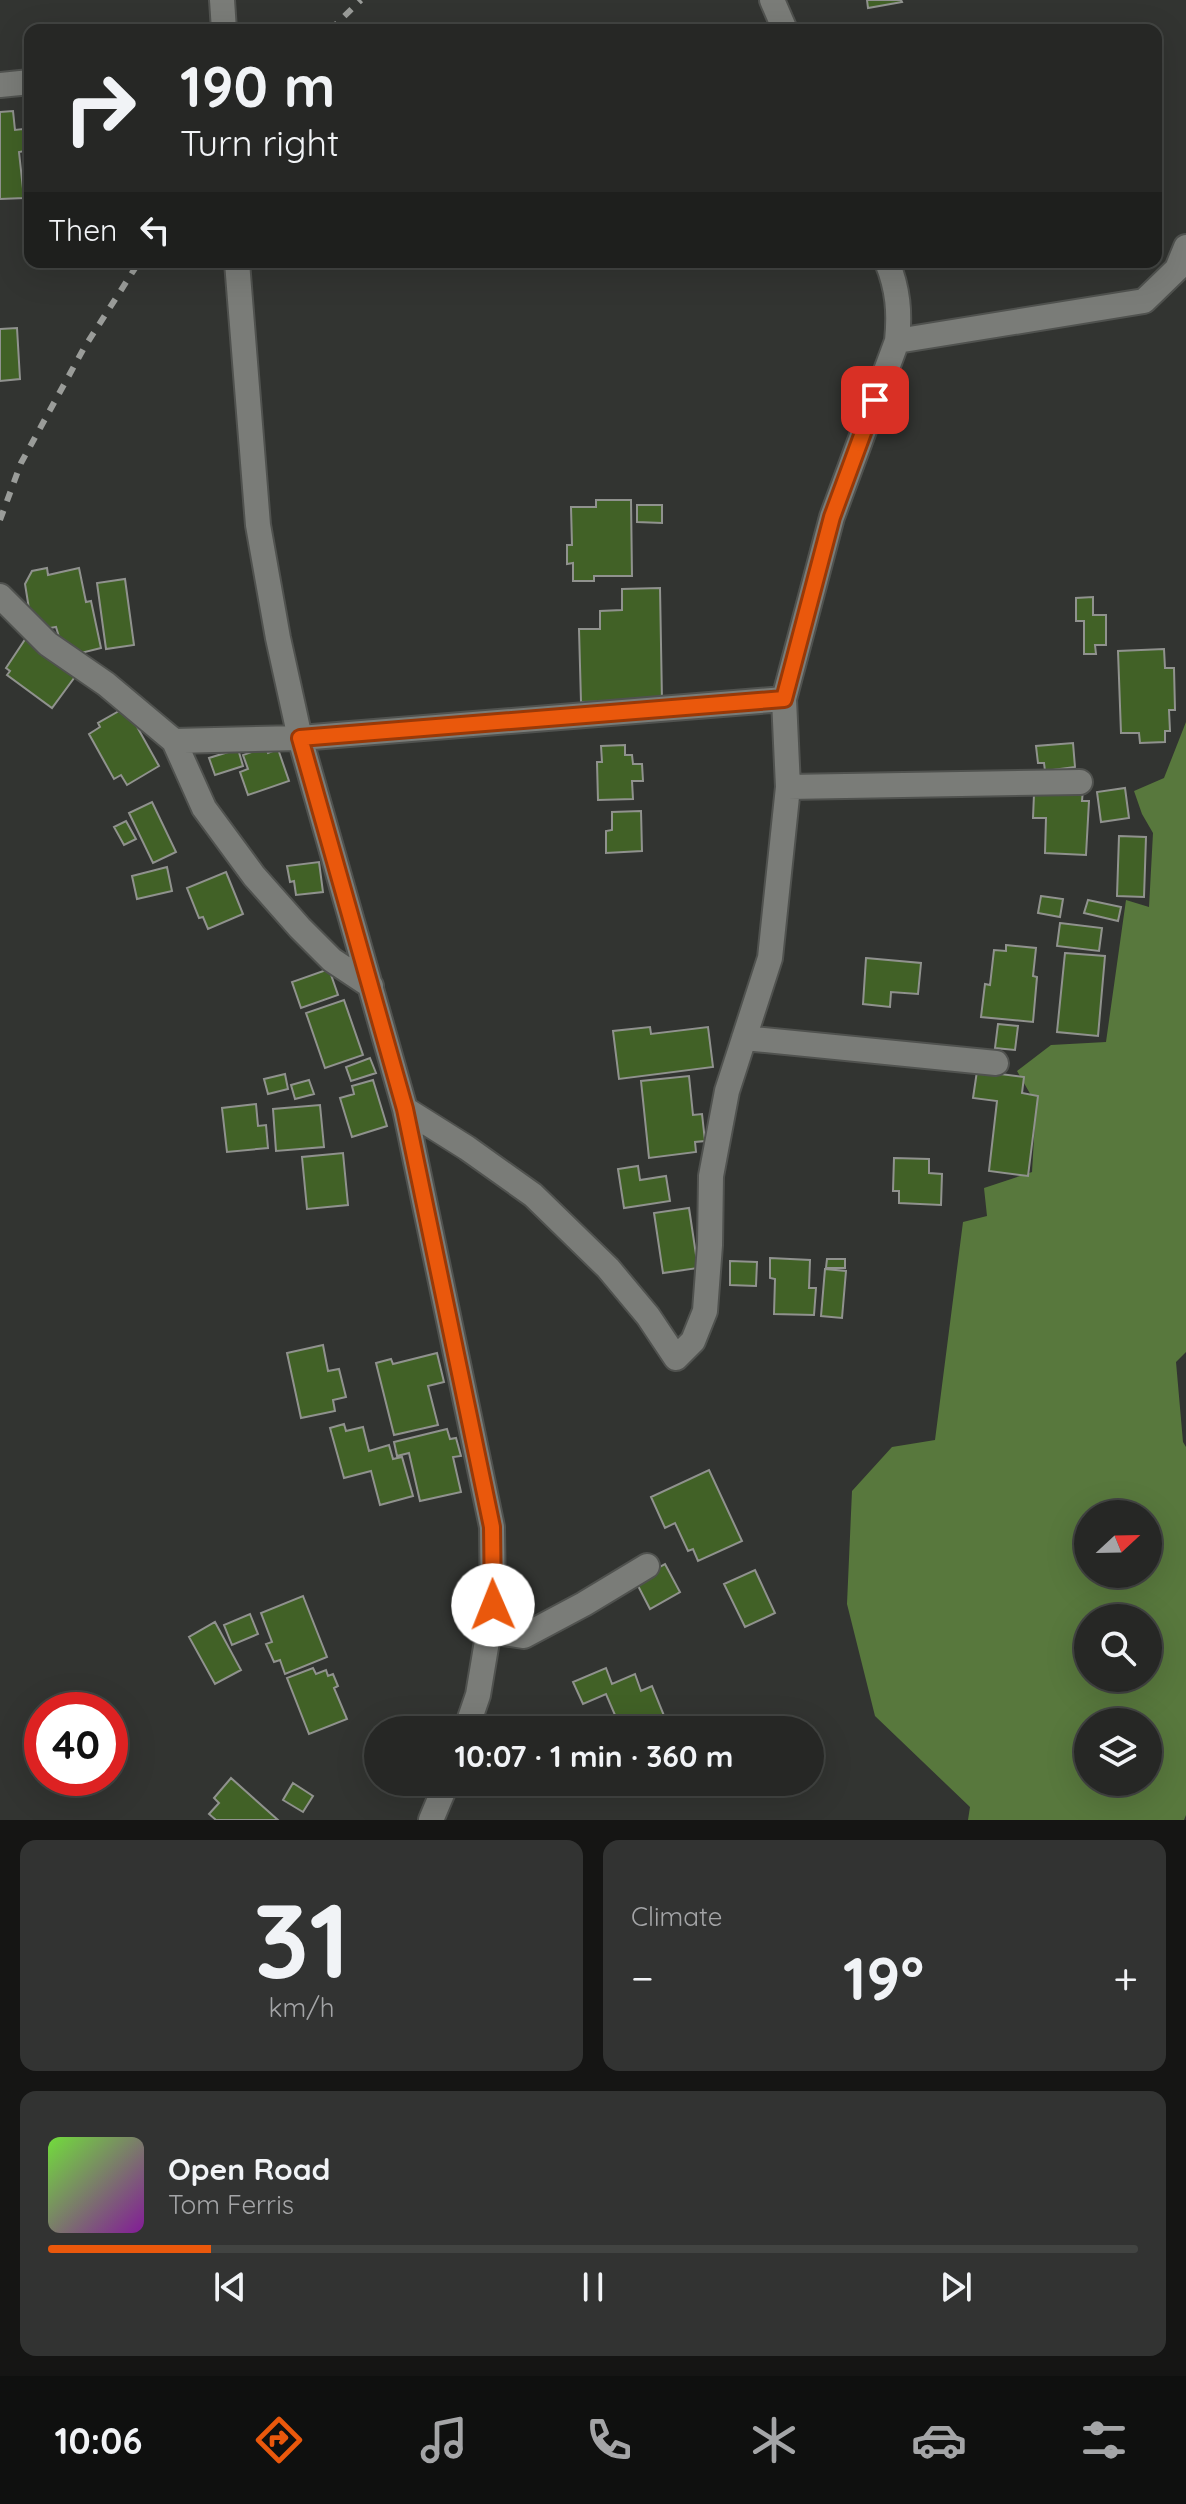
<!DOCTYPE html>
<html lang="en">
<head>
<meta charset="utf-8">
<style>
  :root { --surface:#262725; --page:#323332; --text:#f1f3f6; --muted:#a4a5a7; --line:#424442; --accent:#ea580c }
  body { margin:0; font-family:Quicksand,sans-serif; background:var(--page); color:var(--text); height:100vh; display:flex; flex-direction:column; font-size:30px; white-space:nowrap }
  * { box-sizing:border-box; margin:0 }
  p { font-size:26px; color:var(--muted) }
  .icon { flex:none; width:44px; height:44px; fill:none; stroke:currentColor; stroke-width:2; stroke-linecap:round; stroke-linejoin:round }
  .map { position:relative; height:1820px; overflow:hidden }
  .panel { display:flex; flex-direction:column; gap:20px; padding:20px; background:#151514; flex:1 }
  .panel>* { flex:none }
  .guide { position:absolute; left:24px; top:24px; width:1138px; height:244px; border-radius:16px; box-shadow:0 8px 32px #0002,0 0 0 2px var(--line); background:#262725; color:var(--text); overflow:hidden }
  .needle { width:52px; rotate:68deg }
  .controls { position:absolute; left:1074px; top:1500px; display:grid; gap:16px }
  .controls a { display:grid; place-items:center; width:88px; height:88px; border-radius:50%; background:var(--surface); box-shadow:0 8px 32px #0002,0 0 0 2px var(--line); font-size:40px }
  .speed { position:absolute; left:24px; top:1692px; display:flex; gap:16px; font-size:40px; font-weight:700; text-align:center }
  .speed>* { display:grid; place-content:center; width:104px; height:104px; border-radius:50%; background:var(--surface); box-shadow:0 8px 32px #0002,0 0 0 2px var(--line); line-height:1 }
  .speed .limit { border:12px solid #d22; background:#fff; color:#111 }
  .pin { position:absolute; display:grid; place-items:center; width:68px; height:68px; color:#fff; margin:-34px; border-radius:16px; box-shadow:0 4px 12px #0006 }
  .me { position:absolute; width:88px; margin:-44px; rotate:359deg; stroke-linejoin:round; filter:drop-shadow(0 0 6px #0008) }
  .turn { display:flex; align-items:center; gap:28px; height:168px; padding:0 24px; font-size:36px }
  .turn .icon { width:104px; height:104px; stroke-width:2.5 }
  .turn b { display:block; font-size:56px; line-height:68px }
  .then { display:flex; align-items:center; height:76px; padding:0 24px; background:#0003; gap:16px; font-size:30px }
  .big { font-size:60px; font-weight:700; line-height:1.1 }
  .panel .widget { flex:1; display:flex; flex-direction:column; justify-content:center; gap:12px; min-width:0; padding:0 28px; border-radius:16px; background:var(--page) }
  .panel .dial { align-items:center; gap:0 }
  .dial b { font-size:104px; line-height:1 }
  .song { display:flex; align-items:center; gap:24px }
  .cover { width:96px; height:96px; border-radius:12px; background:linear-gradient(135deg,hsl(100 70% 55%),hsl(290 70% 35%)) }
  .played { height:8px; border-radius:4px; background:linear-gradient(90deg,var(--accent) 15%,var(--line) 15%) }
  .keys { display:flex; justify-content:space-around; direction:ltr }
  .heat { display:flex; justify-content:space-between; align-items:center; font-size:44px; direction:ltr }
  .panel .tiles { flex:1; display:grid; gap:20px; grid-template-columns:1fr 1fr }
  .widget:last-child { grid-column:span 2 }
  .trip { position:absolute; left:364px; top:1716px; width:460px; height:80px; border-radius:40px; background:var(--surface); box-shadow:0 8px 32px #0002,0 0 0 2px var(--line); font-weight:700; line-height:80px; text-align:center }
  .dock { display:flex; height:128px; justify-content:space-around; align-items:center; background:#0f100f; color:var(--muted) }
  .dock .icon { width:56px; height:56px }
  .dock .selected { color:var(--accent) }
  .dock b { font-size:36px; color:var(--text) }
  .map>svg:first-child { display:block }
  .forest { fill:#58783d; fill-rule:evenodd }
  .building { fill:#416126; stroke:#90928e; stroke-width:2 }
  .lines { fill:none; stroke-linecap:round; stroke-linejoin:round }
  .minor-casing { stroke:#50524f; stroke-width:28 }
  .minor { stroke:#7a7c78; stroke-width:24 }
  .rail { stroke:#9a9c99; stroke-width:6; stroke-dasharray:10 10; stroke-linecap:butt }
  .route-casing { stroke:#983908; stroke-width:20 }
  .route { stroke:#ea580c; stroke-width:14 }
</style>
</head>
<body>
<div class="map">
<svg width="1186" height="1820" viewBox="0 0 1186 1820">
  <rect width="100%" height="100%" fill="#323431"/>
  <path class="forest" d="M1186 722V1352L1176 1362 1183 1442 1186 1447V1815L1184 1820H968L970 1807 875 1716 847 1604 852 1491 892 1447 935 1440 963 1222 987 1216 984 1188 1032 1172 1036 1104 1017 1071 1051 1045 1106 1042 1126 900 1149 907 1153 833 1142 814 1134 791 1164 778ZM1088 1514H1148V1574H1088ZM1088 1618H1148V1678H1088ZM1088 1722H1148V1782H1088Z"/>
  <path class="building" d="M867 0H901L902 2 868 8Z
    M13 111 15 130 23 129 25 151 19 152 24 198 0 199V112Z
    M17 328 20 379 0 381V329Z
    M596 500H631L632 576H594V581H573V563L567 564V545H572L571 507H596Z
    M637 505H662V523L637 522Z
    M47 568 48 575 79 568 86 602 91 601 101 648 81 653 59 637 56 627 50 628 29 609 25 584 32 571Z
    M125 579 134 645 106 649 97 583Z
    M660 588 662 701 581 702 579 629H600V611L622 610V589Z
    M1093 597V615H1106V645H1095L1096 654H1084V621H1076V598Z
    M26 638 77 674 52 708 7 675 10 671 6 668Z
    M1164 649 1165 668H1174L1175 710H1169L1170 731H1165V742L1140 743 1139 733H1121L1118 651Z
    M126 707 159 766 127 785 121 775 114 779 89 734 100 727 98 723Z
    M1073 743 1075 767 1045 771 1044 763H1038L1036 746Z
    M625 745V755H632L633 764H642L643 781H632L633 799 598 800 597 762H602L601 746Z
    M266 747 268 753 278 749 289 781 248 795 240 772 248 769 243 755Z
    M238 749 243 766 215 775 209 758Z
    M1044 788 1083 790 1082 801H1089L1086 855 1045 853 1046 818H1033L1034 794 1044 795Z
    M1125 788 1129 818 1101 822 1097 792Z
    M152 802 176 852 153 863 129 813Z
    M641 811 642 851 606 853V831L612 830V812Z
    M126 821 136 839 124 845 114 827Z
    M1119 836 1146 837 1144 897 1117 896Z
    M319 862 323 892 296 895 294 881 290 882 287 866Z
    M167 867 172 891 137 899 132 876Z
    M226 872 243 914 208 929 203 917 199 918 187 888Z
    M1041 896 1063 899 1060 917 1038 913Z
    M1088 900 1121 907 1118 921 1084 913Z
    M1060 923 1102 928 1099 951 1057 946Z
    M1006 945 1036 948 1033 976 1037 977 1033 1022 981 1017 985 984 990 985 994 950 1006 951Z
    M1065 953 1105 956 1098 1036 1057 1032Z
    M866 958 921 963 918 994 891 992 890 1007 863 1004Z
    M329 969 338 995 301 1008 292 982Z
    M344 1000 363 1055 325 1068 306 1013Z
    M998 1024 1018 1026 1015 1050 995 1048Z
    M650 1027 651 1034 708 1027 713 1067 619 1079 613 1031Z
    M370 1058 376 1073 351 1081 346 1067Z
    M977 1071 1024 1077 1022 1093 1038 1096 1028 1176 989 1171 997 1101 973 1098Z
    M285 1074 288 1089 268 1094 264 1079Z
    M689 1076 693 1115 702 1114 705 1141 695 1142 696 1152 649 1158 641 1081Z
    M309 1080 314 1094 295 1099 291 1085Z
    M373 1080 387 1126 352 1137 340 1098 354 1094 352 1086Z
    M256 1104 258 1126 266 1125 268 1148 227 1152 222 1108Z
    M320 1105 324 1147 276 1151 273 1109Z
    M343 1153 348 1205 307 1209 302 1157Z
    M894 1158 929 1159V1173L942 1174 941 1205 899 1203V1191H893Z
    M638 1166 640 1180 666 1176 670 1201 624 1208 618 1169Z
    M689 1208 698 1268 663 1273 654 1213Z
    M770 1258 810 1260 809 1288H816L814 1315 774 1314 775 1279 770 1278Z
    M827 1259H845V1268H826Z
    M730 1261 757 1262 756 1286 730 1285Z
    M825 1269 846 1271 842 1318 821 1316Z
    M323 1345 328 1371 339 1369 346 1397 333 1400 335 1411 301 1418 287 1353Z
    M437 1353 444 1382 428 1386 438 1425 394 1435 376 1363 391 1359 393 1364Z
    M344 1424 346 1431 363 1427 369 1451 389 1445 393 1459 402 1457 413 1496 380 1505 371 1471 344 1478 330 1428Z
    M447 1429 450 1439 456 1438 461 1456 453 1457 461 1492 420 1501 409 1453 397 1456 394 1442Z
    M709 1470 742 1541 698 1561 693 1549 688 1551 675 1523 665 1528 651 1497Z
    M665 1564 680 1592 650 1609 635 1580Z
    M755 1570 775 1613 745 1627 724 1584Z
    M303 1596 327 1657 285 1674 280 1660 274 1662 266 1644 272 1642 261 1613Z
    M250 1614 258 1634 232 1645 224 1625Z
    M215 1622 241 1670 215 1684 189 1637Z
    M313 1668 316 1674 326 1670 328 1676 333 1674 338 1686 334 1688 347 1719 309 1734 287 1678Z
    M606 1668 612 1684 635 1674 641 1691 652 1686 667 1723 661 1726 662 1730H616L613 1724 618 1722 606 1694 583 1704 573 1682Z
    M231 1778 278 1820H216L209 1814 219 1803 214 1798Z
    M293 1783 313 1796 303 1812 283 1800Z"/>
  <g class="lines">
    <g class="minor-casing">
      <path id="minor" d="M222 0 224 30
        M772 0 785 30
        M0 85 30 82
        M237 262 258 525 278 638 300 738 405 1109 492 1527 493 1605 478 1695 466 1730
        M897 341 1144 301 1177 269 1186 247
        M0 596 48 644 106 684 174 741 300 738 784 699
        M174 741 204 808 254 876 300 928 332 960 371 986
        M788 787 1080 782
        M744 1038 996 1063
        M405 1109 467 1148 533 1195 608 1268 648 1316 676 1358 693 1341 705 1311 710 1245 711 1176 727 1091 770 958 788 787 784 699 832 517 897 341C900 312 898 289 887 262
        M489 1631 524 1636 584 1604 647 1566
        M431 1820 447 1782"/>
    </g>
    <use href="#minor" class="minor"/>
    <path class="rail" d="M330 30 361 0
      M0 520 21 463 84 348 139 262"/>
  </g>
  <g class="lines">
    <g class="route-casing">
      <path id="route" d="M493 1605 492 1527 405 1109 300 738 784 699 832 517 875 400"/>
    </g>
    <use href="#route" class="route"/>
  </g>
</svg>
<div class="controls">
<a><svg class="needle" viewBox="-14 -14 28 28"><path d="M0-13l5 13h-10z" fill="#e53935"/><path d="M0 13l5-13h-10z" fill="#a4a5a7"/></svg></a>
<a><svg class="icon" aria-label="search" viewBox="0 0 24 24"><circle cx="10" cy="10" r="6"/><path d="M15 15l6 6"/></svg></a>
<a><svg class="icon" aria-label="layers" viewBox="0 0 24 24"><path d="M12 4l9 5-9 5-9-5zM3 14l9 5 9-5"/></svg></a>
</div>
<div class="speed"><div class="limit">40</div></div>
<div class="pin" style="left:875px;top:400px;background:#d93025"><svg class="icon" aria-label="arrive" viewBox="0 0 24 24"><path d="M6 21V4h12l-3 4 3 4H6"/></svg></div>
<svg class="me" style="left:493px;top:1605px" viewBox="-20 -20 40 40"><circle r="19" fill="#fff"/><path d="M0-13L10 11 0 6-10 11z" fill="#ea580c"/></svg>
<div class="trip">10:07 · 1 min · 360 m</div>
<div class="guide">
<div class="turn"><svg class="icon" aria-label="right" viewBox="0 0 24 24"><path d="M7 20v-9h11M14 6l5 5-5 5"/></svg><div><b>190 m</b>Turn right</div></div>
<div class="then">Then<svg class="icon" aria-label="left" viewBox="0 0 24 24"><path d="M17 20v-9H6M10 6l-5 5 5 5"/></svg></div>
</div>
</div>
<section class="panel">
<div class="tiles">
<div class="widget dial"><b>31</b><p>km/h</p></div>
<div class="widget"><p>Climate</p>
<div class="heat"><a>−</a><b class="big">19°</b><a>+</a></div>
</div>
<div class="widget">
<div class="song"><i class="cover"></i><div><b>Open Road</b><p>Tom Ferris</p></div></div>
<div class="played"></div>
<div class="keys"><svg class="icon" aria-label="previous" viewBox="0 0 24 24"><path d="M18 5L8 12l10 7zM5 5v14"/></svg><svg class="icon" aria-label="pause" viewBox="0 0 24 24"><path d="M8 5v14M16 5v14"/></svg><svg class="icon" aria-label="next" viewBox="0 0 24 24"><path d="M6 5l10 7-10 7zM19 5v14"/></svg></div>
</div>
</div>
</section>
<nav class="dock">
<b>10:06</b>
<svg class="icon selected" aria-label="directions" viewBox="0 0 24 24"><path d="M12 3l9 9-9 9-9-9zM9 14v-3h6M13 9l2 2-2 2"/></svg>
<svg class="icon" aria-label="music" viewBox="0 0 24 24"><path d="M9 18V5l10-2v13"/><circle cx="6" cy="18" r="3"/><circle cx="16" cy="16" r="3"/></svg>
<svg class="icon" aria-label="phone" viewBox="0 0 24 24"><path d="M5 4h4l2 5-3 2q2 4 5 5l2-3 5 2v4C11 20 4 13 5 4z"/></svg>
<svg class="icon" aria-label="climate" viewBox="0 0 24 24"><path d="M12 3v18M4 7l16 10M4 17L20 7"/></svg>
<svg class="icon" aria-label="car" viewBox="0 0 24 24"><path d="M5 17H2v-5l4-1 3-4h7l3 4 3 1v5h-3M9 17h6M6 11h13"/><circle cx="7" cy="17" r="2"/><circle cx="17" cy="17" r="2"/></svg>
<svg class="icon" aria-label="filters" viewBox="0 0 24 24"><path d="M4 7h16M4 17h16"/><circle cx="9" cy="7" r="2"/><circle cx="15" cy="17" r="2"/></svg>
</nav>
</body>
</html>
